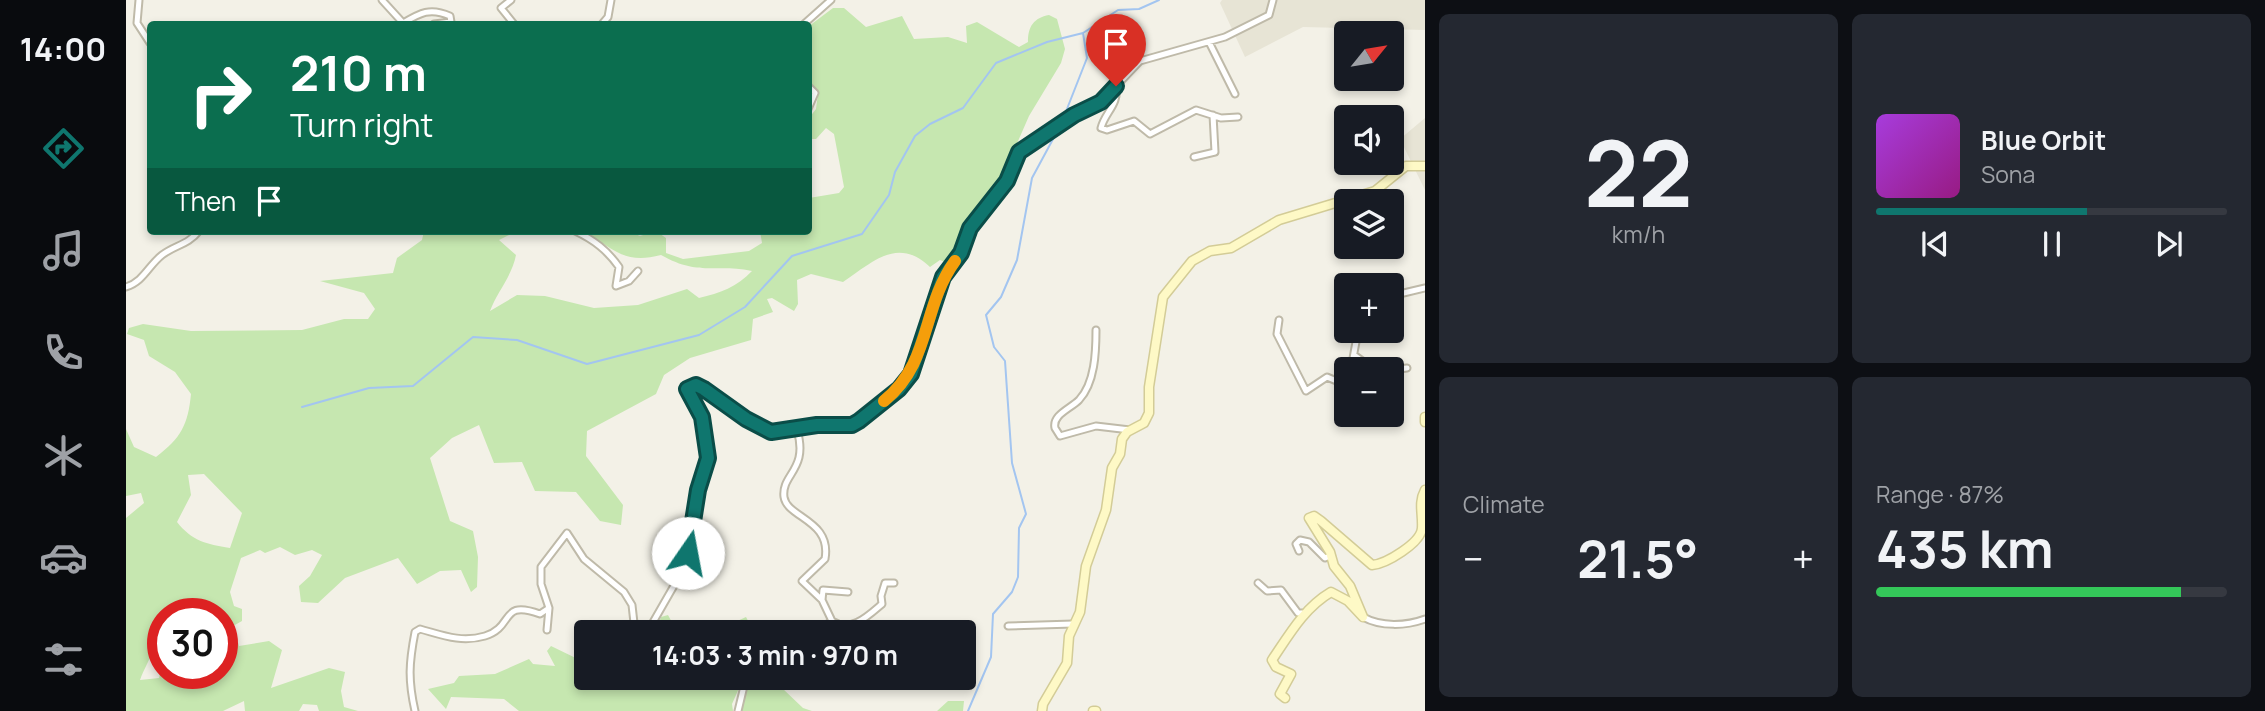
<!DOCTYPE html>
<html lang="en">
<head>
<meta charset="utf-8">
<style>
  :root { --surface:#171b24; --page:#242831; --text:#f1f3f6; --muted:#9ea1a6; --line:#363941; --accent:#0f766e }
  body { margin:0; font-family:Manrope,sans-serif; background:var(--page); color:var(--text); height:100vh; display:flex; flex-direction:column; font-size:26px; white-space:nowrap }
  * { box-sizing:border-box; margin:0 }
  p { font-size:23px; color:var(--muted) }
  .icon { flex:none; width:38px; height:38px; fill:none; stroke:currentColor; stroke-width:2; stroke-linecap:round; stroke-linejoin:round }
  .map { position:relative; flex:1; overflow:hidden }
  .drawer { display:flex; flex-direction:column; gap:14px; padding:14px; background:#0d0f14; width:840px }
  .drawer>* { flex:none }
  .banner { position:absolute; left:21px; top:21px; width:665px; height:214px; border-radius:7px; box-shadow:0 4px 10px #0003; background:#0b6e4f; color:#fff; overflow:hidden }
  .needle { width:46px; rotate:60deg }
  .fabs { position:absolute; left:1208px; top:21px; display:grid; gap:14px }
  .fabs a { display:grid; place-items:center; width:70px; height:70px; border-radius:7px; background:var(--surface); box-shadow:0 4px 10px #0003; font-size:35px }
  .speed { position:absolute; left:21px; top:598px; display:flex; gap:14px; font-size:35px; font-weight:700; text-align:center }
  .speed>* { display:grid; place-content:center; width:91px; height:91px; border-radius:50%; background:var(--surface); box-shadow:0 4px 10px #0003; line-height:1 }
  .speed .limit { border:10px solid #d22; background:#fff; color:#111 }
  .pin { position:absolute; display:grid; place-items:center; width:60px; height:60px; color:#fff; margin:-72px -30px; border-radius:50% 50% 50% 0; rotate:-45deg; box-shadow:0 0 7px #0007 }
  .pin .icon { rotate:45deg }
  .me { position:absolute; width:77px; margin:-38px; rotate:12deg; stroke-linejoin:round; filter:drop-shadow(0 0 5px #0008) }
  .turn { display:flex; align-items:center; gap:24px; height:147px; padding:0 28px; font-size:32px }
  .turn .icon { width:91px; height:91px; stroke-width:2.5 }
  .turn b { display:block; font-size:49px; line-height:60px }
  .then { display:flex; align-items:center; height:66px; padding:0 28px; background:#0003; gap:14px; font-size:26px }
  .big { font-size:52px; font-weight:700; line-height:1.1 }
  .drawer .tile { flex:1; display:flex; flex-direction:column; justify-content:center; gap:10px; min-width:0; padding:0 24px; border-radius:10px; background:var(--page) }
  .drawer .dial { align-items:center; gap:0 }
  .dial b { font-size:91px; line-height:1 }
  .song { display:flex; align-items:center; gap:21px }
  .cover { width:84px; height:84px; border-radius:10px; background:linear-gradient(135deg,hsl(280 70% 55%),hsl(310 70% 35%)) }
  .played { height:7px; border-radius:4px; background:linear-gradient(90deg,var(--accent) 60%,var(--line) 60%) }
  .keys { display:flex; justify-content:space-around; direction:ltr }
  .heat { display:flex; justify-content:space-between; align-items:center; font-size:38px; direction:ltr }
  .charge { height:10px; border-radius:5px; background:linear-gradient(90deg,#34c759 87%,var(--line) 0) }
  .drawer .tiles { flex:1; display:grid; gap:14px; grid-template-columns:repeat(2,1fr) }
  .trip { position:absolute; left:448px; top:620px; width:402px; height:70px; border-radius:7px; background:var(--surface); box-shadow:0 4px 10px #0003; font-weight:700; line-height:70px; text-align:center }
  main { display:flex; flex:1; min-height:0 }
  .tab-bar { display:flex; flex-direction:column; width:126px; justify-content:space-around; align-items:center; background:#090b0e; color:var(--muted) }
  .tab-bar .icon { width:49px; height:49px }
  .tab-bar .on { color:var(--accent) }
  .tab-bar b { font-size:32px; color:var(--text) }
  .map>svg:first-child { display:block }
  .residential { fill:#e7e4d5 }
  .green { fill:#c6e7b0; fill-rule:evenodd }
  .lines { fill:none; stroke-linecap:round; stroke-linejoin:round }
  .stream { stroke:#a3c5f0; stroke-width:2 }
  .street-casing { stroke:#bfbaa9; stroke-width:9 }
  .secondary-casing { stroke:#d3cc97; stroke-width:11 }
  .street { stroke:#fff; stroke-width:5 }
  .secondary { stroke:#fef9c6; stroke-width:8 }
  .route-casing { stroke:#0a4d48; stroke-width:18 }
  .route { stroke:#0f766e; stroke-width:12 }
  .slow { stroke:#f59e0b; stroke-width:12 }
</style>
</head>
<body>
<main>
<nav class="tab-bar">
<b>14:00</b>
<svg class="icon on" aria-label="directions" viewBox="0 0 24 24"><path d="M12 3l9 9-9 9-9-9zM9 14v-3h6M13 9l2 2-2 2"/></svg>
<svg class="icon" aria-label="music" viewBox="0 0 24 24"><path d="M9 18V5l10-2v13"/><circle cx="6" cy="18" r="3"/><circle cx="16" cy="16" r="3"/></svg>
<svg class="icon" aria-label="phone" viewBox="0 0 24 24"><path d="M5 4h4l2 5-3 2q2 4 5 5l2-3 5 2v4C11 20 4 13 5 4z"/></svg>
<svg class="icon" aria-label="climate" viewBox="0 0 24 24"><path d="M12 3v18M4 7l16 10M4 17L20 7"/></svg>
<svg class="icon" aria-label="car" viewBox="0 0 24 24"><path d="M5 17H2v-5l4-1 3-4h7l3 4 3 1v5h-3M9 17h6M6 11h13"/><circle cx="7" cy="17" r="2"/><circle cx="17" cy="17" r="2"/></svg>
<svg class="icon" aria-label="filters" viewBox="0 0 24 24"><path d="M4 7h16M4 17h16"/><circle cx="9" cy="7" r="2"/><circle cx="15" cy="17" r="2"/></svg>
</nav>
<div class="map">
<svg width="1299" height="711" viewBox="0 0 1299 711">
  <rect width="100%" height="100%" fill="#f3f1e7"/>
  <path class="residential" d="M1096 0H1299V30L1177 27 1119 57 1094 3Z
    M1299 118V190L1274 139Z"/>
  <path class="green" d="M707 8H718L740 27 776 16 788 39 822 37 841 43 840 26 851 22 893 47 902 42C902 26 908 18 923 15L931 19 939 49 935 63 903 116 878 173 838 230 831 252 821 263 814 260 804 267C771 236 747 262 717 282L685 274 671 280 672 304 668 311 646 298 641 299 647 312 627 319 625 340 564 358 538 375 530 394 461 431 460 456 497 505 495 525 474 521 450 492 409 491 396 462 368 463 353 425 326 438 304 458 324 521 347 531 352 557 351 587 345 592 335 570 314 571 291 584 272 558 219 578 192 603 175 602 173 586 184 576 196 555 186 550 169 555 154 547 139 553 134 550 115 558 104 592 108 606 116 609V621L107 626 113 646 143 641 156 650 145 688 203 668 219 672 215 691 218 707 232 711H193L191 705 177 704 173 711H119L118 701 97 711H0V518L18 503 15 493 0 496V429L8 447 30 457C55 438 62 425 65 394L49 372 23 356 18 340 1 334 3 328 17 324 65 331 176 330 218 319H242L249 309 238 293 194 281 267 273 271 258 296 240 298 231H391L373 240 390 255C386 276 371 292 364 311L391 295 419 296 468 308 512 305 561 289 573 298C594 293 611 287 626 271 589 263 574 277 535 255 497 265 488 248 456 231H502L514 236 530 231 540 238V253L557 259 623 251 636 243 634 231H682L683 198 713 193 718 187 708 134 700 128 690 139H683V118L690 109 692 94 683 80V26ZM78 474 116 513 104 548C80 544 66 541 51 522L65 495 62 475ZM37 614H96V674H37V662L33 678 14 680C22 659 37 638 37 614Z
    M542 615 548 626 546 632H530L535 617Z
    M620 617 628 632H608L607 623Z
    M425 646 460 663V677H618L606 704 607 711H393L378 699 325 697 320 709 302 689 328 683 333 676 369 674 403 659 407 664 429 666 421 651Z
    M639 682 656 688 677 708 686 711H616L621 688Z
    M822 701H838L837 711H811Z"/>
  <g class="lines">
    <path class="stream" d="M937 119 961 58 957 33 992 10 1013 9 1033 0
      M176 407 243 388 287 386 347 337 391 340 461 364 573 335 619 307 666 256 736 234 763 195 769 172 789 136 804 124 837 108 870 63 921 42 957 33
      M842 711 865 657 867 614 886 592 892 577 893 528 900 514 886 463 879 361 868 347 860 315 875 297 891 260 906 178 933 128"/>
    <g class="street-casing">
      <path id="street" d="M13 0 11 23 24 43
        M256 0 277 23C294 13 304 7 324 16L325 22 308 24
        M385 0 375 8 388 24
        M476 24 482 17 485 0
        M678 24 705 0
        M1083 42 1109 94
        M682 86 689 93 682 109
        M990 86C993 105 979 112 975 128L981 130 1008 121 1024 134 1070 110 1095 118 1112 117
        M1068 157 1089 152 1087 115
        M449 231C468 240 481 250 493 267L490 286 503 281 512 271
        M0 287C18 281 22 266 36 255 49 245 62 245 73 231
        M1265 296 1299 288
        M1153 320 1151 334 1180 391 1201 377 1213 382 1220 376
        M970 330C970 352 969 383 953 400 944 409 926 415 929 428L934 436 970 426 1004 430
        M1228 355 1246 368 1262 369
        M1225 369 1232 331
        M1265 370 1281 368
        M671 430C683 470 655 474 658 497 661 518 706 520 699 559L676 581 696 600
        M1173 551 1170 544 1174 540 1183 542 1199 558 1204 556
        M1132 583 1141 591 1155 590 1172 613H1176
        M1237 617C1255 627 1280 626 1299 619
        M706 621 696 600 697 590 722 592
        M882 626 947 624
        M421 630 423 608
        M516 632 526 624 561 563 572 490 581 468V442L576 417 561 389 570 385 578 389 620 419 645 432 691 425H726L733 421 773 389 785 374 818 277 835 253 844 228 881 181 893 152 948 115 975 102 1014 61 1099 37 1143 15 1147 0
        M669 632 695 628 706 621C725 633 742 616 756 604L755 596 759 583H768
        M289 711C282 680 283 663 289 632L294 629C316 635 335 643 359 636 389 627 373 599 414 614L423 608 415 584V567L441 533 458 559 498 592 506 605 509 632
        M612 711 618 686 625 677"/>
    </g>
    <g class="secondary-casing">
      <path id="secondary" d="M1299 417V422
        M1159 698 1154 694 1165 674 1150 667 1146 660C1163 635 1178 608 1205 592L1222 601 1237 617 1224 586 1208 566 1204 552 1183 518 1188 516 1195 521 1246 565C1260 564 1295 543 1296 528 1297 514 1292 503 1299 490
        M916 711 917 704 941 663 943 636 954 612 960 566 980 510 986 468 994 454 996 439 1001 432 1018 423 1023 413V387L1037 297 1066 261 1084 251 1105 248 1153 220 1249 191 1280 166H1299
        M967 711H970"/>
    </g>
    <use href="#street" class="street"/>
    <use href="#secondary" class="secondary"/>
  </g>
  <g class="lines">
    <g class="route-casing">
      <path id="route" d="M562 553 572 490 582 458 576 417 561 389 570 385 578 389 620 419 645 432 691 425H726L733 421 773 389 785 374 817 277 835 253 844 228 881 181 893 152 948 115 975 102 990 86"/>
    </g>
    <use href="#route" class="route"/>
    <path class="slow" d="M758 401C806 362 795 308 829 261"/>
  </g>
</svg>
<div class="fabs">
<a><svg class="needle" viewBox="-14 -14 28 28"><path d="M0-13l5 13h-10z" fill="#e53935"/><path d="M0 13l5-13h-10z" fill="#9ea1a6"/></svg></a>
<a><svg class="icon" aria-label="sound" viewBox="0 0 24 24"><path d="M4 9h4l5-4v14l-5-4H4zM17 9q2 3 0 6"/></svg></a>
<a><svg class="icon" aria-label="layers" viewBox="0 0 24 24"><path d="M12 4l9 5-9 5-9-5zM3 14l9 5 9-5"/></svg></a>
<a>+</a>
<a>−</a>
</div>
<div class="speed"><div class="limit">30</div></div>
<div class="pin" style="left:990px;top:86px;background:#d93025"><svg class="icon" aria-label="arrive" viewBox="0 0 24 24"><path d="M6 21V4h12l-3 4 3 4H6"/></svg></div>
<svg class="me" style="left:562px;top:553px" viewBox="-20 -20 40 40"><circle r="19" fill="#fff"/><path d="M0-13L10 11 0 6-10 11z" fill="#0f766e"/></svg>
<div class="trip">14:03 · 3 min · 970 m</div>
<div class="banner">
<div class="turn"><svg class="icon" aria-label="right" viewBox="0 0 24 24"><path d="M7 20v-9h11M14 6l5 5-5 5"/></svg><div><b>210 m</b>Turn right</div></div>
<div class="then">Then<svg class="icon" aria-label="arrive" viewBox="0 0 24 24"><path d="M6 21V4h12l-3 4 3 4H6"/></svg></div>
</div>
</div>
<section class="drawer">
<div class="tiles">
<div class="tile dial"><b>22</b><p>km/h</p></div>
<div class="tile">
<div class="song"><i class="cover"></i><div><b>Blue Orbit</b><p>Sona</p></div></div>
<div class="played"></div>
<div class="keys"><svg class="icon" aria-label="previous" viewBox="0 0 24 24"><path d="M18 5L8 12l10 7zM5 5v14"/></svg><svg class="icon" aria-label="pause" viewBox="0 0 24 24"><path d="M8 5v14M16 5v14"/></svg><svg class="icon" aria-label="next" viewBox="0 0 24 24"><path d="M6 5l10 7-10 7zM19 5v14"/></svg></div>
</div>
<div class="tile"><p>Climate</p>
<div class="heat"><a>−</a><b class="big">21.5°</b><a>+</a></div>
</div>
<div class="tile"><p>Range · 87%</p><b class="big">435 km</b><div class="charge"></div></div>
</div>
</section>
</main>
</body>
</html>
